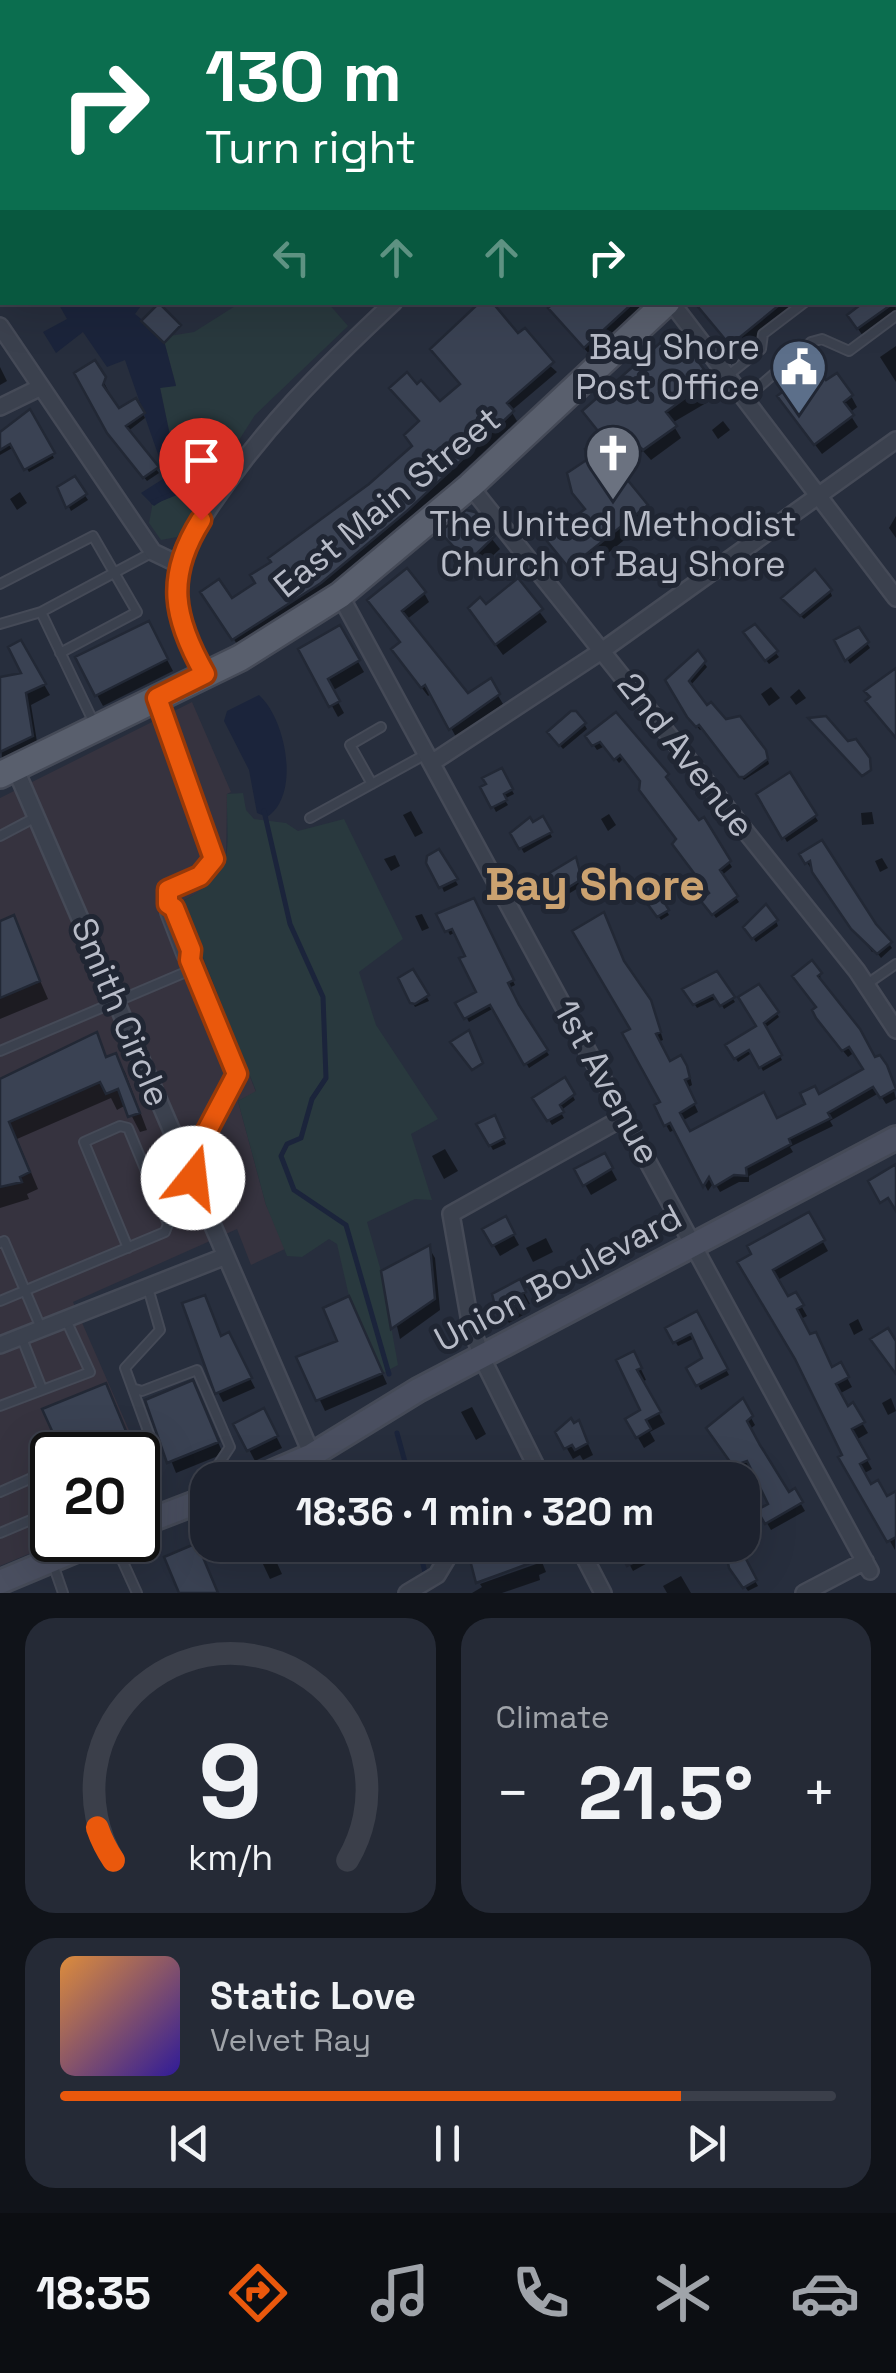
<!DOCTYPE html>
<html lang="en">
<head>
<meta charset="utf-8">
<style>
  :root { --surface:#1d222e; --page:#252a36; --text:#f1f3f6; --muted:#a0a4aa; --line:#3b3f4a; --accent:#ea580c }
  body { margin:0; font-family:"Space Grotesk",sans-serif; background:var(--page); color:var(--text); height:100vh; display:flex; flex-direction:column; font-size:38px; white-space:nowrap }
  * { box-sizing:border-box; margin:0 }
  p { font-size:32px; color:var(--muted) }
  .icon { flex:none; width:55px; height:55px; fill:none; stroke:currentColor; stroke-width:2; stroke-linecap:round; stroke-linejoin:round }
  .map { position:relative; height:1593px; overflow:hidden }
  .details { display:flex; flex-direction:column; gap:25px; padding:25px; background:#101319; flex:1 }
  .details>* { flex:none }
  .banner { position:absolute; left:0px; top:0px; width:898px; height:305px; box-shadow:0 10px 40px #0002,0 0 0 2px var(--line); background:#0b6e4f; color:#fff; overflow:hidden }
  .speed { position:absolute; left:30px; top:1432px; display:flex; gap:20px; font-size:50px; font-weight:700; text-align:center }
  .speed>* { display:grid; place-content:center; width:130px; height:130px; border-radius:50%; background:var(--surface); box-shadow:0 10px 40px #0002,0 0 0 2px var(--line); line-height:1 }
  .speed .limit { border:5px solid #111; border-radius:15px; background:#fff; color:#111 }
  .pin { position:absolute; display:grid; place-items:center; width:85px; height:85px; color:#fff; margin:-102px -42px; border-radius:50% 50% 50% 0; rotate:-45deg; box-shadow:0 0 10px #0007 }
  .pin .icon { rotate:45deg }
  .me { position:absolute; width:110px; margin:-55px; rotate:16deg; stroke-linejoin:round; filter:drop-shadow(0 0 8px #0008) }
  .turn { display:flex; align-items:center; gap:35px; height:210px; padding:0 40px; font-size:45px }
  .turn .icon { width:130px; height:130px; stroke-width:2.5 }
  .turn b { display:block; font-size:70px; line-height:85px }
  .lanes { display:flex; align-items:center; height:95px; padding:0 40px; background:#0003; justify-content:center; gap:50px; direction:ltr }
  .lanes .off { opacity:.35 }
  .big { font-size:75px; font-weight:800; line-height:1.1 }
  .details .tile { flex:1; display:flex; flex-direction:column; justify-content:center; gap:15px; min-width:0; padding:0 35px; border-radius:30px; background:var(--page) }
  .details .dial { align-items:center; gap:0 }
  .dial svg { height:260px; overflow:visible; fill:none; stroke:var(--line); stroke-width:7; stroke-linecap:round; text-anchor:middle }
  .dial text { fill:var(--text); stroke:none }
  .song { display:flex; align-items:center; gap:30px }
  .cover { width:120px; height:120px; border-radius:15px; background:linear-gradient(135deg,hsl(30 70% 55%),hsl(250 70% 35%)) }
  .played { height:10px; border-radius:5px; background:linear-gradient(90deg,var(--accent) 80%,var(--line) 80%) }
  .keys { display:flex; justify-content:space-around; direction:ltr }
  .heat { display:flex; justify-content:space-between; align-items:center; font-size:55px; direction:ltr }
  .details .tiles { flex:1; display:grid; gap:25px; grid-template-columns:1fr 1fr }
  .tile:last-child { grid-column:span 2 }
  .trip { position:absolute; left:190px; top:1462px; width:570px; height:100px; border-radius:30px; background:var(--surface); box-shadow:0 10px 40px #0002,0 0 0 2px var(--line); font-weight:800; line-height:100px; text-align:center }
  .tabs { display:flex; height:160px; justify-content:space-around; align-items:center; background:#0c0e12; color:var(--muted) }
  .tabs .icon { width:70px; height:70px }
  .tabs .current { color:var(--accent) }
  .tabs b { font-size:45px; color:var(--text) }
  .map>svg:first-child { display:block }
  .medical { fill:#36333f }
  .green { fill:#29393e }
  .water { fill:#1b243b }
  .shadow { fill:#0007 }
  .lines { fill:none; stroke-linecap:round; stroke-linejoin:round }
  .stream { stroke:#1b243b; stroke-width:5 }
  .building { fill:#3a4253; stroke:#222835; stroke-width:2.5 }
  .lane-casing { stroke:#454a57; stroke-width:12 }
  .street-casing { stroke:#454a57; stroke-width:20 }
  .secondary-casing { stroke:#454a57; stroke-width:28 }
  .primary-casing { stroke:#454a57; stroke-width:30 }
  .lane { stroke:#3b414e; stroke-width:8 }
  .street { stroke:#3b414e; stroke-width:15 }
  .secondary { stroke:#4a4f60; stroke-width:22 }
  .primary { stroke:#595f6d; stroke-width:25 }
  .route-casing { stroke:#983908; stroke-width:25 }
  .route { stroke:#ea580c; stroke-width:18 }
  .labels { text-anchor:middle; stroke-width:10; stroke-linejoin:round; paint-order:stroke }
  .poi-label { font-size:35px; fill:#b8bcc8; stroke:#202633; text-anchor:end }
  .street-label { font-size:35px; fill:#b8bcc8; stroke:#202633 }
  .district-label { font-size:45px; font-weight:bold; fill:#cba270; stroke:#202633 }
</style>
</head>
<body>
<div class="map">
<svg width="896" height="1593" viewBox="0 0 896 1593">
  <rect width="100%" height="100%" fill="#272e3d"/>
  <path class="medical" d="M192 702 231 792 227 794 226 864 215 883 181 902 256 1092 238 1101 266 1205 287 1248 251 1265 237 1229 73 1302 159 1499 138 1508V1455H52V1540H62L0 1566V798Z"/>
  <path class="green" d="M240 303H328L348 326 255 415 177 537 161 540 149 523 153 502 181 488 160 387 176 385 163 337 194 332Z
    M243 793 246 810 254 819 286 823 298 831 344 819 403 939 359 972 376 1025 438 1119 411 1134 432 1200 415 1199 367 1222 381 1271 398 1365 383 1373 349 1296 337 1244 329 1239 302 1257 287 1256 266 1205 238 1101 256 1091 181 902C239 870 226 854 227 794Z"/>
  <path class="water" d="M58 303H143L135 314 163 337 176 386 160 388 181 488 154 506 141 493 166 477 125 360 107 367 83 332 56 353 43 332 67 319Z
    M259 695C286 719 301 795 267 817L257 813 249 770 224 721 227 711Z"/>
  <path class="shadow" d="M458 0H513L515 2H460Z
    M819 0H896V7L895 2Z
    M896 107V210L895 209Z
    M895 291 896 317 865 339 856 326 866 302H895Z
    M543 302H644L646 306 590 355Z
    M706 302H802L746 349 753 361 747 366 707 318 701 307Z
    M675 333 718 396 672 423 681 438 651 460 643 451 618 472 653 517 577 578 551 546 561 531 586 510 593 459 604 438 591 423Z
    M518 337 557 372 511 411 517 421 411 520 307 603 239 647 208 601 232 602 258 584 414 447 421 423 417 388 439 405Z
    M896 346V382L880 357Z
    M94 363 119 412 143 414 145 418 127 432 159 473 147 481 113 438Z
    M0 367 7 381 0 385Z
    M826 384 851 396 857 407 849 413 858 427 822 454 787 407Z
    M29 413 54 458 29 472 14 447 0 455V436Z
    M723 421 730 430 718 439 712 430Z
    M74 479 88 500 71 511 60 488Z
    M20 492 27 503 17 510 10 499Z
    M471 513 500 549 475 572 444 533Z
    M896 516V538L889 528Z
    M517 582 547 622 503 655 477 619Z
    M830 591 832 596 804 619 787 603Z
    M424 593 429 602 406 620 467 696 490 682 503 704 456 737 432 693 428 696 399 658 402 644 375 610Z
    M754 627 779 657 769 664 749 638Z
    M339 629 364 672 332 691 344 713 338 717 301 650Z
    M859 631 870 648 850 664 837 641Z
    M154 635 173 671 103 706 97 695Z
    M20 643 50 695 31 705 38 748 2 765 0 686 25 675Z
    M698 654 707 667 690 686 707 709 767 757 769 764 744 780 703 728 700 730 693 722 668 681Z
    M771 687 780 698 769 706 761 694Z
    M799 689 806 698 796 705 790 697Z
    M616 715 667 776V783L698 824 703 821 732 867 721 876 739 902 716 918 704 900 712 894 642 782 624 758 619 763 605 746 597 750 588 737Z
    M584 724 587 729 563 749 553 737Z
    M501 771 514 794 504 799 508 805 496 812 484 788Z
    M789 776 818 821 787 842 759 795Z
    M411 811 423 833 415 837 403 815Z
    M872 812 874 824 862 825 861 813Z
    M609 814 616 825 608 831 601 819Z
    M542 819 552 837 524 853 513 834 521 825Z
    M821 843 892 948 881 958 875 950 872 952 814 865 810 867 802 855Z
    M395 855 400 866 391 871 384 859Z
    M441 855 458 885 444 892 430 858Z
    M882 858 888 868 880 872 875 861Z
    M575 861 583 875 579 878 583 885 557 901 548 885Z
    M656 882 667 899 661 902 669 915 661 920 642 891Z
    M473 901 515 985 509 988 519 1010 549 1055 529 1068 494 1008 469 1022 459 1004 479 993 456 932 450 935 440 915Z
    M422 914 429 928 422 931 415 916Z
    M13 918 48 999 0 1019V924Z
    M776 921 778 926 756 942 746 928Z
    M626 968 654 1010 663 1040 658 1042 670 1064 680 1058 690 1076 692 1085 687 1088 698 1112 682 1121 689 1134 776 1121 866 1070 855 1052 848 1057 823 1026 818 1009 799 984 820 974 821 983 875 1060 890 1075 896 1099 886 1104 879 1093 830 1121 833 1126 790 1147 793 1152 749 1176V1182H739L720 1192 714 1182 708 1191 676 1129 670 1132 666 1125 663 1104 633 1030Z
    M412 972 429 1001 415 1007 401 979Z
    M717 974 735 1002 724 1009 718 998 697 1008 686 990Z
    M758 987 779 1017 765 1028 782 1060 763 1071 753 1052 738 1062 728 1046 760 1027Z
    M96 1035 108 1059 115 1056 125 1072 147 1130 140 1132 126 1105 117 1110 111 1098 17 1139 38 1189 27 1194 29 1199 0 1208V1082Z
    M564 1080 575 1100 560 1111 564 1118 552 1125 536 1099Z
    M494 1119 506 1144 493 1150 479 1126Z
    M445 1149 458 1171 444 1179 432 1156Z
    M604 1156 617 1180 591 1195 577 1170Z
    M808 1215 828 1251 776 1281 787 1300 795 1295 807 1316 801 1319 832 1369 840 1365 852 1387 839 1394 847 1409 852 1406 868 1433 856 1440 872 1469 863 1474 886 1499 896 1494 895 1550 842 1458 846 1456 828 1416 740 1263Z
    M505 1219 519 1245 500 1256 485 1230Z
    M546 1238 553 1252 533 1262 526 1248Z
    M429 1248 435 1258 440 1310 400 1339 384 1272Z
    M519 1283 530 1304 522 1308 525 1314 509 1323 498 1309Z
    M354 1310 387 1384 325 1411 300 1358 341 1342Z
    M696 1314 729 1375 701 1390 689 1369 705 1359 695 1338 678 1346 668 1329Z
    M858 1319 863 1330 854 1335 849 1324Z
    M228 1336 255 1388 223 1402 218 1392 221 1338Z
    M620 1361 639 1365 646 1380 641 1382 665 1424 650 1432 655 1441 644 1448 628 1420 644 1411Z
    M198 1394 223 1454 176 1473 148 1402Z
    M891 1398 896 1411 888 1415 882 1403Z
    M742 1402 755 1425 749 1430 788 1495 794 1492 805 1511 771 1530 760 1511 771 1505 753 1467 739 1472 713 1436Z
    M472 1407 486 1434 476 1440 461 1412Z
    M269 1422 282 1448 255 1461 236 1425Z
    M573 1426 584 1435 593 1455 583 1460 580 1455 573 1459 558 1433Z
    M138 1461 156 1506 138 1514Z
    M348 1465 356 1480H335L331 1472Z
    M656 1466 666 1480H645L642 1474Z
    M254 1545H284L289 1558 277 1563 282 1574 270 1579Z
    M619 1545H656L662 1555 633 1571Z
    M542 1562 546 1572 539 1575 540 1580 502 1593H472L482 1587 480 1584Z
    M744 1562 758 1586 748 1591 735 1573Z
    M681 1576 691 1593H667L663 1586Z"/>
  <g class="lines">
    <path class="stream" d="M153 502 178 492 177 487
      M264 811 290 924 323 997 326 1078 312 1099 301 1138 287 1144 281 1156 294 1190 346 1225 389 1374
      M397 1433 410 1480
      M418 1545 426 1576"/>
  </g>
  <path class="building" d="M480 302H492L518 333 525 328 554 362 507 403 514 411 407 511 321 583 232 640 200 592 219 579 232 598 255 583 250 575 271 562 268 558 369 484 412 446 404 435 419 421 389 388 407 372 417 384 421 380 440 401 460 384 430 349Z
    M554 302H634L584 348 548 308Z
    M694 302H783L739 338 748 349 739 356Z
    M864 302H895L857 329 847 315Z
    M159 303 181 325 164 343 141 321Z
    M675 330 714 383 693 400 689 395 666 412 677 426 643 450 635 442 612 461 648 505 569 568 542 535 557 522 561 527 585 509 572 493 567 473 591 457 585 449 602 436 582 411Z
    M95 360 106 377 103 385 119 408 136 398 145 413 126 426 159 467 143 478 107 433 74 373Z
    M816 367 826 380 837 373 853 395 844 402 854 415 814 445 777 396Z
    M30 409 55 453 24 470 10 444 0 450V432Z
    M75 476 87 494 66 508 57 487Z
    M466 510 475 512 495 536 468 562 440 532Z
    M407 568 426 592 402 611 468 693 491 678 500 694 449 730 425 685 421 688 391 649 400 642 367 600Z
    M815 569 832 590 800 616 781 598Z
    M518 578 543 609 495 645 468 608 480 597 486 604Z
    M149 621 168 659 95 696 75 657Z
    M755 624 778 651 765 661 743 632Z
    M340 625 360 660 328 679 340 701 329 707 298 649Z
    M859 627 869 642 845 661 834 640Z
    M21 640 46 684 26 693 33 736 0 752V677L21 673 8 647Z
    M698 650 706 661 689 681 707 705 711 702 726 719 740 716 766 750 768 759 744 777H739L699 725 696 727 687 717 665 680Z
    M896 668V738L865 701 870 697 864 691Z
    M571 711H576L586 723 559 746 547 732Z
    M616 712 669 774 666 777 699 820 704 817 731 861 720 870 738 896 712 915 700 900 709 893 672 844 676 839 639 790 640 781 620 755 614 760 600 742 592 746 585 736Z
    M826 716 848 741 856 739 870 758 871 770 862 776 808 718Z
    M502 768 513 789 504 794 507 800 491 808 480 787 486 784 482 778Z
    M790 772 817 815 782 839 756 794Z
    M543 816 552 832 519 849 510 833 530 817 533 822Z
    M822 840 876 924 892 942 877 954 851 929 812 872 810 861 805 864 799 854Z
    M439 849 458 879 439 888 426 863 427 856Z
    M576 857 582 879 553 897 544 884 550 880 546 875Z
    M656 878 666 893 661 897 669 910 657 917 638 891Z
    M474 898 514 980 508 983 519 1005 548 1050 524 1065 490 1005 464 1019 455 1003 476 992 459 958 465 956 452 929 445 932 436 914Z
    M766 904 778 920 752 939 743 927Z
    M604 912 624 961 651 1000 661 1032 656 1034 670 1061 681 1055 687 1066 690 1078 685 1080 696 1103 680 1113 690 1131 764 1092 777 1118 805 1104 800 1093 815 1086 819 1094 863 1069 849 1047 842 1051 816 1018 812 1010 816 1007 792 976 812 960 822 973 818 976 860 1029 875 1057 880 1055 887 1065 896 1089 880 1098 873 1087 828 1113 831 1118 789 1139 791 1144 746 1168 747 1176 734 1175 714 1187 709 1177 703 1187 670 1123 664 1126 654 1105 660 1102 622 1033 630 1029 572 931Z
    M14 915 40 981 0 998V921Z
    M413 969 429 995 415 1004 410 1003 398 978Z
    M717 971 735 997 720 1006 713 995 693 1005 682 989Z
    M759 984 779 1012 764 1023 782 1055 759 1068 749 1050 734 1059 725 1045 756 1026 738 997Z
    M469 1030 483 1063 472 1070 450 1042Z
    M97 1032 106 1057 116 1053 140 1113 128 1117 118 1089 106 1094 100 1082 9 1122 30 1172 20 1177 22 1182 0 1187V1079Z
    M565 1077 575 1094 560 1105 564 1112 547 1121 532 1098Z
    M495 1115 505 1138 489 1146 476 1124Z
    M605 1153 613 1168 583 1186 574 1169Z
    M896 1164V1211L888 1198 880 1203 868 1181Z
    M809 1212 825 1240 773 1270 788 1296 796 1292 804 1305 797 1309 810 1334 816 1332 832 1367 841 1362 849 1377 836 1384 848 1406 853 1402 865 1422 852 1429 869 1459 860 1464 871 1484 878 1480 887 1496 896 1491V1537L887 1542 838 1457 842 1455 795 1359 737 1262 751 1254 747 1246Z
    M506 1216 515 1234 492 1246 482 1229Z
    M430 1245 435 1299 391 1329 381 1271Z
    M520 1279 526 1292 517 1296 521 1303 502 1313 496 1310 492 1294Z
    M205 1295 221 1336 229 1332 252 1378 215 1394 182 1303Z
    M349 1296 383 1373 316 1401 296 1357 337 1341 323 1308Z
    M697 1311 728 1369 696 1386 686 1368 702 1358 691 1334 673 1343 665 1328Z
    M888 1328 896 1341V1374L870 1339Z
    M634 1351 642 1368 637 1370 661 1412 646 1420 651 1429 636 1438 625 1419 640 1410 616 1360Z
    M193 1380 219 1442 167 1463 145 1400Z
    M106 1383 136 1455H63L42 1409Z
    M743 1398 753 1416 747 1421 760 1445 789 1492 795 1488 803 1502 765 1524 757 1510 768 1504 747 1461 733 1466 706 1428Z
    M264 1408 278 1436 247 1451 233 1424Z
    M571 1418 574 1423 579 1420 588 1443 575 1450 572 1445 564 1449 555 1432Z
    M197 1543 218 1593H179L164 1557Z
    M498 1545H535L538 1555 531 1558 533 1562 476 1583 470 1560Z
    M616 1545H666L627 1566Z
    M739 1557 746 1559 757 1580 743 1588 729 1568 728 1563Z"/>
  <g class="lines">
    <g class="lane-casing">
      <path id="lane" d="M726 377 761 349 763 334 805 302
        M746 398 811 342 822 339 849 351 896 316
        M0 584 93 536 137 612 60 653
        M0 624 41 612
        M158 702 213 853 208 870 168 890 165 913 182 957 190 960
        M94 723 41 612 153 552
        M372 784 350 745 381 727
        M310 818 428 753
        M0 836 36 817
        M169 904 174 908 191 950 190 960 237 1073 200 1144 194 1173
        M867 984 896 964
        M0 1051 193 969
        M0 1243 4 1241 41 1328
        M148 1288 160 1330 125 1368 152 1442
        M0 1301 165 1232 168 1224 128 1128 120 1126 84 1142 128 1248
        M21 1336 42 1389
        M135 1389 142 1391 197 1370 230 1447 216 1468 220 1480
        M0 1406 90 1372 66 1320
        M0 1492 43 1473 52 1495
        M0 1533 52 1511
        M113 1540 137 1593
        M53 1564 63 1593"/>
    </g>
    <g class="street-casing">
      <path id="street" d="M339 0 343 2
        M691 2 693 0
        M671 302 896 598
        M0 326 153 552 178 564
        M0 407 39 388
        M470 486 857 971 896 1030
        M340 595 870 1571
        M205 674C186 641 171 607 178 566 181 547 196 529 206 513 259 432 323 368 394 302
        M433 762 603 650 896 440
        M15 768 312 1455
        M0 1345 226 1256
        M543 1480 482 1358 470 1322 451 1214 626 1116
        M578 1545 603 1593
        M407 1593 437 1575 455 1545
        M804 1593 865 1561"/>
    </g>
    <g class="secondary-casing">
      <path id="secondary" d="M895 239 896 240
        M254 1480 312 1455 418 1390 896 1138
        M138 1525 208 1498
        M0 1582 100 1540"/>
    </g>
    <g class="primary-casing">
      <path id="primary" d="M895 69 896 68
        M0 775 240 658 340 595 470 486 667 302"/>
    </g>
    <use href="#lane" class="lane"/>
    <use href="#street" class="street"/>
    <use href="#secondary" class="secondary"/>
    <use href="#primary" class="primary"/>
  </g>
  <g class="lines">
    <g class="route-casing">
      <path id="route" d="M193 1178 200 1144 237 1074 190 960 191 950 174 908 168 904V890L200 876 214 859 157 698 205 674C173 618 165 577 201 520"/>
    </g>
    <use href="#route" class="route"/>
  </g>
  <defs>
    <g id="civic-pin" transform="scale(2.875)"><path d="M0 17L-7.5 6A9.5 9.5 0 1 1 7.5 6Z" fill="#5c6f8a" stroke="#202633"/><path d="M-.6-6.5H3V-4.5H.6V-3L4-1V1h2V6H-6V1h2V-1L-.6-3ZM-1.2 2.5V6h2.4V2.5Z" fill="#fff"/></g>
    <g id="church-pin" transform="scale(2.875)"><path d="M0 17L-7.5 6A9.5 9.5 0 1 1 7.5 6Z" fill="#6b7280" stroke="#202633"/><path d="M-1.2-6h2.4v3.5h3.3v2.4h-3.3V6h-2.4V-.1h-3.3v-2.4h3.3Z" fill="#fff"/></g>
  </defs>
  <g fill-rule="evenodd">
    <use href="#civic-pin" x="799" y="367"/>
    <use href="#church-pin" x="613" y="453"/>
  </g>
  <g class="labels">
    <g class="poi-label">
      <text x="760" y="359">Bay Shore<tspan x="760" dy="40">Post Office</tspan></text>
      <text x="613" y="536" text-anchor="middle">The United Methodist<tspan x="613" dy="40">Church of Bay Shore</tspan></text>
    </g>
    <g class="street-label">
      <text transform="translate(387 502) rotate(-39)" y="12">East Main Street</text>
      <text transform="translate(686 755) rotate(52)" y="12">2nd Avenue</text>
      <text transform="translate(121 1012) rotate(67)" y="12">Smith Circle</text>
      <text transform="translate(607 1082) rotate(61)" y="12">1st Avenue</text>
      <text transform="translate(558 1278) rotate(-28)" y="12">Union Boulevard</text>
    </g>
    <g class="district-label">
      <text x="595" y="900">Bay Shore</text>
    </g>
  </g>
</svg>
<div class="speed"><div class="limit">20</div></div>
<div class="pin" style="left:201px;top:520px;background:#d93025"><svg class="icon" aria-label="arrive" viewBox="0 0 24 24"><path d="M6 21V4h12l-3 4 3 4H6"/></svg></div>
<svg class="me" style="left:193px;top:1178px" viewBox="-20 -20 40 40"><circle r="19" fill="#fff"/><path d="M0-13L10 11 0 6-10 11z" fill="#ea580c"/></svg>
<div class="trip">18:36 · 1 min · 320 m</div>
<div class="banner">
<div class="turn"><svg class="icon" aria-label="right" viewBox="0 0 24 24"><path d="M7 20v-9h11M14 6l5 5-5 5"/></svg><div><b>130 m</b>Turn right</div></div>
<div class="lanes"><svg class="icon off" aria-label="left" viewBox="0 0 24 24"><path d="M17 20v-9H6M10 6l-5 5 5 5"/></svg><svg class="icon off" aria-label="ahead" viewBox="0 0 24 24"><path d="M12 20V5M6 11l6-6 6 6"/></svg><svg class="icon off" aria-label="ahead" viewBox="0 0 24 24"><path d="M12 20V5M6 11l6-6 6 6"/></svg><svg class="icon" aria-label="right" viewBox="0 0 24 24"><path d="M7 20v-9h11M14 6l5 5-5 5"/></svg></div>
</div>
</div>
<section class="details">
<div class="tiles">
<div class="tile dial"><svg viewBox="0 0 100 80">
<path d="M14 69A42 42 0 1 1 86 69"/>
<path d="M14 69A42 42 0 0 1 9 59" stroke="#ea580c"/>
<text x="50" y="56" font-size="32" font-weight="700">9</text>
<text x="50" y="72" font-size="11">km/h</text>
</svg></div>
<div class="tile"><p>Climate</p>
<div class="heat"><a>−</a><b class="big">21.5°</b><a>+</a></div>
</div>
<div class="tile">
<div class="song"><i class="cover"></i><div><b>Static Love</b><p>Velvet Ray</p></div></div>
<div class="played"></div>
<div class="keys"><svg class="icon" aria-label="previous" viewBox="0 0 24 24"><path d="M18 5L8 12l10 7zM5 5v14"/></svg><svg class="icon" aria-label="pause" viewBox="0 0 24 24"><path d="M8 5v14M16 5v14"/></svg><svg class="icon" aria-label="next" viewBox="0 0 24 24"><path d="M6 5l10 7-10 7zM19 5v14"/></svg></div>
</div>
</div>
</section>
<nav class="tabs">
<b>18:35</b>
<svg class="icon current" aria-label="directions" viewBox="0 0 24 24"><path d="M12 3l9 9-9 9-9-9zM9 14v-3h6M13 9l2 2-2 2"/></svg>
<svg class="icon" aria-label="music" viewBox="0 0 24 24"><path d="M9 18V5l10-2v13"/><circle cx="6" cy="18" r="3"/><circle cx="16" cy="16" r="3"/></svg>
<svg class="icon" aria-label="phone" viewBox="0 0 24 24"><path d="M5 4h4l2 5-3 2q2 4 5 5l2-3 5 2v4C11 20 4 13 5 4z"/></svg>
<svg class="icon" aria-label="climate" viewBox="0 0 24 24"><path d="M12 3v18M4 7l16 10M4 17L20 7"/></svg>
<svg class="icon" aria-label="car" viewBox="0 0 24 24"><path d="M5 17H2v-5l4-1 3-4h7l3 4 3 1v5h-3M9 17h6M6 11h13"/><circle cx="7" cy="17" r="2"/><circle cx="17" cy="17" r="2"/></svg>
</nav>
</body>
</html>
